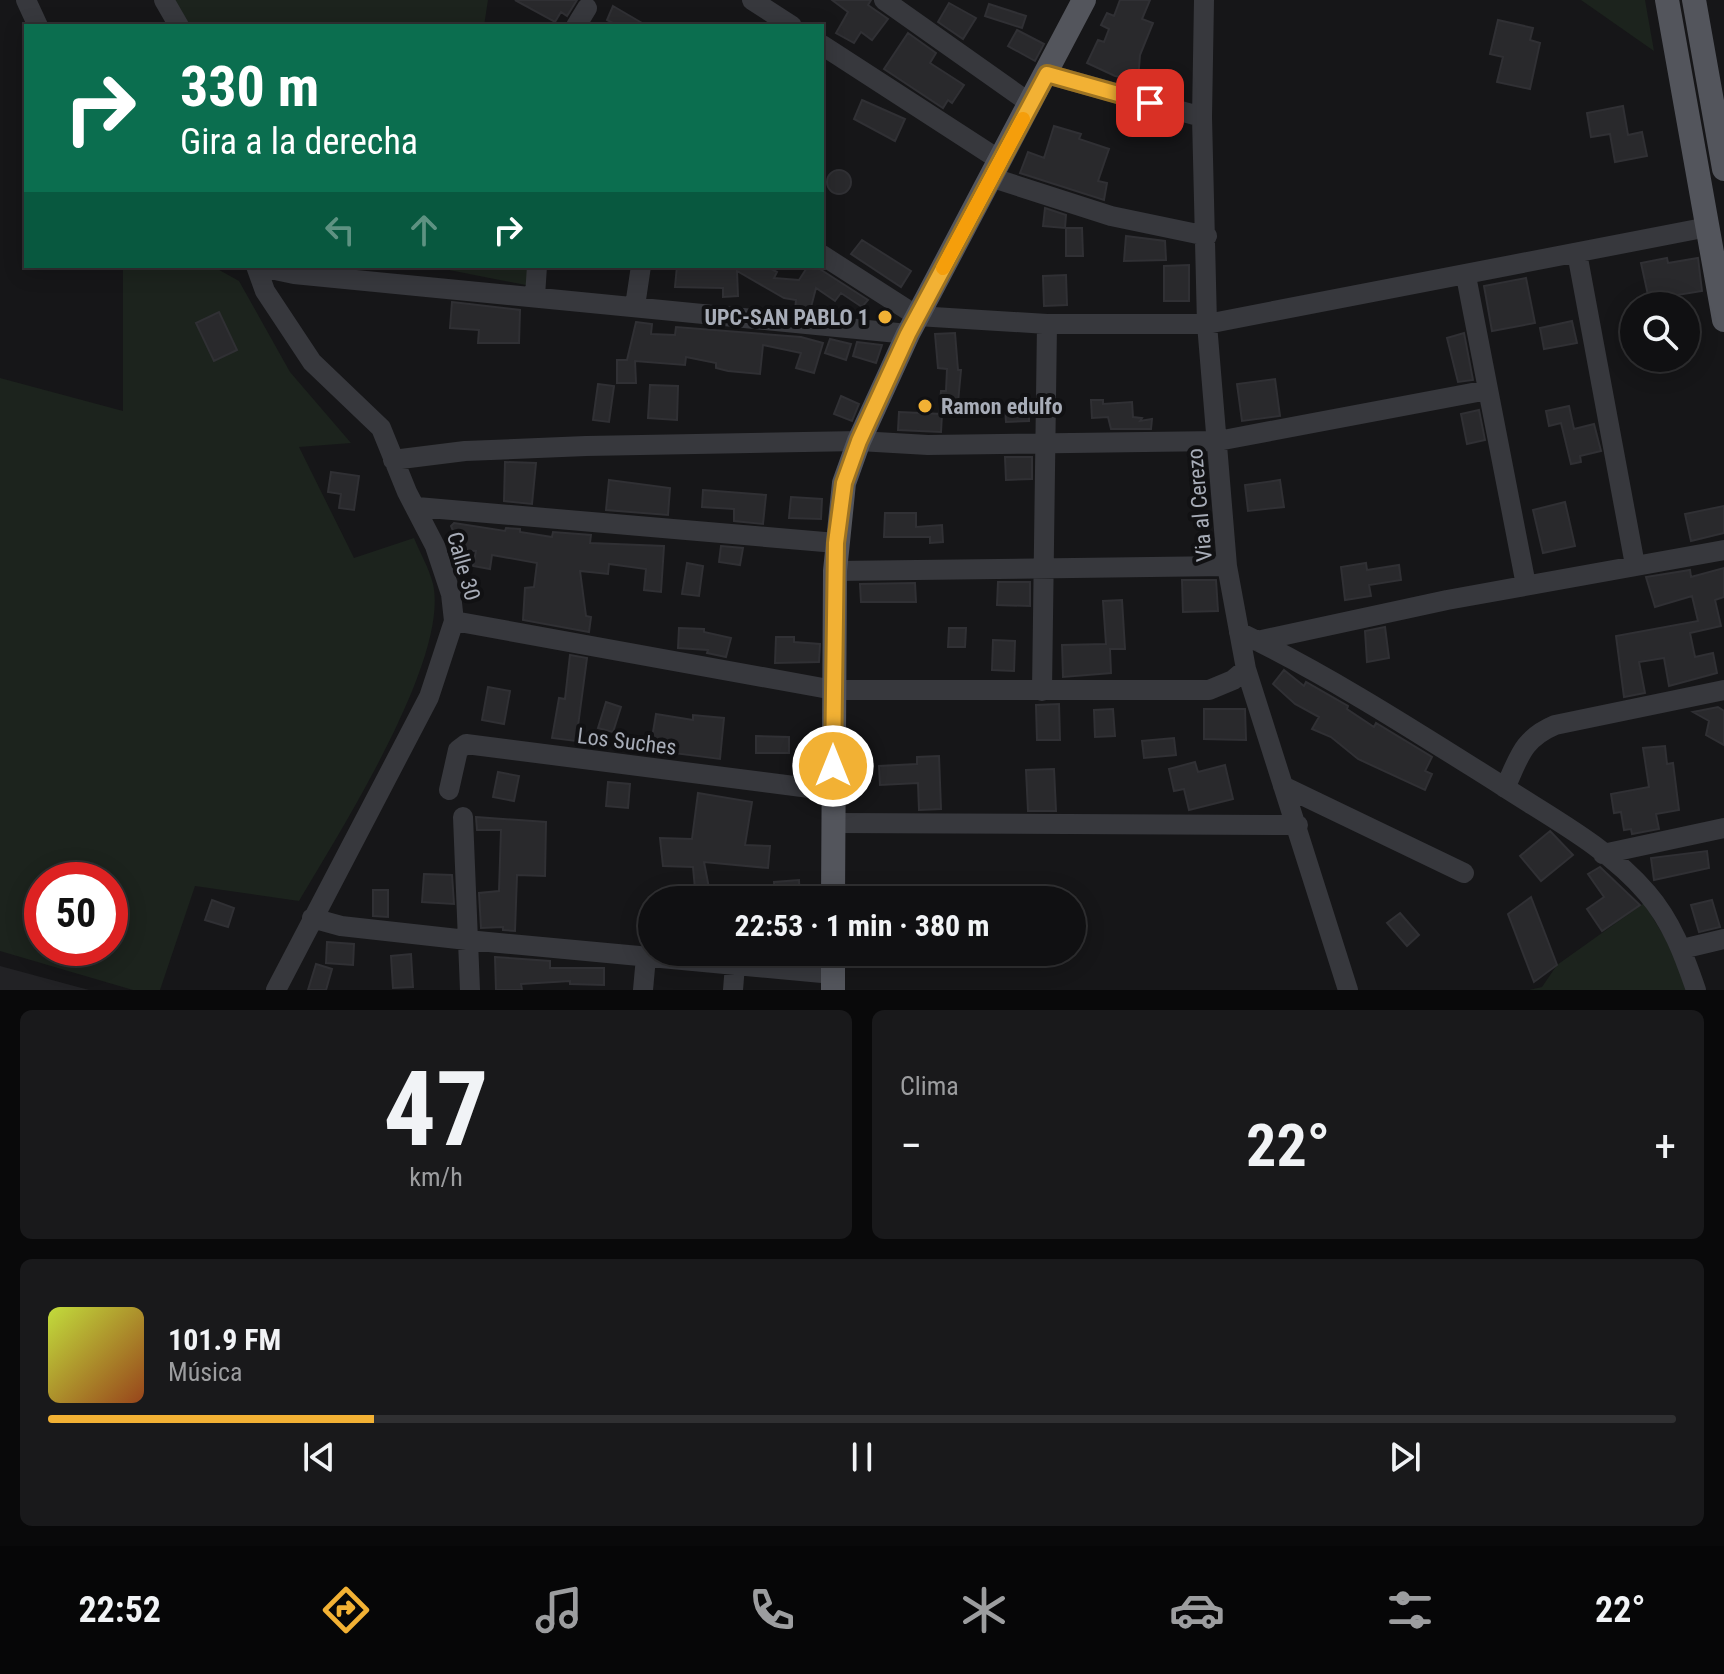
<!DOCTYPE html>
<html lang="es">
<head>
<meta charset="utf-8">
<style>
  :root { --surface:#101012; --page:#19191b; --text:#f1f3f6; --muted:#9c9d9f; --line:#303032; --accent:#f2b134 }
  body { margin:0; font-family:"Roboto Condensed",sans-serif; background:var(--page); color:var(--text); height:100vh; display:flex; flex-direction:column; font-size:30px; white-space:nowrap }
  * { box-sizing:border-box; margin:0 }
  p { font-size:26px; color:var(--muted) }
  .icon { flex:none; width:44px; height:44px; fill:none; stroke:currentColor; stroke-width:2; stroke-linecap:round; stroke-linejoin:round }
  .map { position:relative; height:990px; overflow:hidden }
  .panel { display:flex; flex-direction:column; gap:20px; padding:20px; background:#09090a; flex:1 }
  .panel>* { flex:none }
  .hud { position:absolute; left:24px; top:24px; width:800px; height:244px; border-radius:0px; box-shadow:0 4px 20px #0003,0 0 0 2px var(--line); background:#0b6e4f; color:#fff; overflow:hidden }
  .controls { position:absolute; left:1620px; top:292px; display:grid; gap:16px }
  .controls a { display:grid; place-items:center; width:80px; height:80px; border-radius:50%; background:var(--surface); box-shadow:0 4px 20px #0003,0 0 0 2px var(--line); font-size:40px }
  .speed { position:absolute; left:24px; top:862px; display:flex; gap:16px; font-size:40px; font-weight:700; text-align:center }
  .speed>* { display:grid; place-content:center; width:104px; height:104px; border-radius:50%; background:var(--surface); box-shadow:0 4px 20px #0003,0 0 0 2px var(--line); line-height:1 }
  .speed .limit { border:12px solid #d22; background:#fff; color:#111 }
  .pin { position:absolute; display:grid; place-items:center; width:68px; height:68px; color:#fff; margin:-34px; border-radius:16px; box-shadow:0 4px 12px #0006 }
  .me { position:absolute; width:88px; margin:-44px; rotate:0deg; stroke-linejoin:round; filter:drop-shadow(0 0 6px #0008) }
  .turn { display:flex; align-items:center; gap:28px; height:168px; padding:0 24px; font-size:36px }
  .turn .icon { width:104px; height:104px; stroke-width:2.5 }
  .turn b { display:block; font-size:56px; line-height:68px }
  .lanes { display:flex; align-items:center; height:76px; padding:0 24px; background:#0003; justify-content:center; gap:40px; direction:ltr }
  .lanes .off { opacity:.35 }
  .big { font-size:60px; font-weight:700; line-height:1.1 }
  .panel .card { flex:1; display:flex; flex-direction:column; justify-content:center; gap:12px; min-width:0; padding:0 28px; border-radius:12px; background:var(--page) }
  .panel .dial { align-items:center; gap:0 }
  .dial b { font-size:104px; line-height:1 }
  .song { display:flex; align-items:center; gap:24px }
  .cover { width:96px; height:96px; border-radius:12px; background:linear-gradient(135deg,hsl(70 70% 55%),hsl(20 70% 35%)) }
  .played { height:8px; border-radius:4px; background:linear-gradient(90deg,var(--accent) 20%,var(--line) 20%) }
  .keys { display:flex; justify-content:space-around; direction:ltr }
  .heat { display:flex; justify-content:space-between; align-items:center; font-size:44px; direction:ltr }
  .panel .tiles { flex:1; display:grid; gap:20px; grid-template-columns:1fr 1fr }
  .card:last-child { grid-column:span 2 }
  .trip { position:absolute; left:638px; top:886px; width:448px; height:80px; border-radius:40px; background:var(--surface); box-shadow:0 4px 20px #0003,0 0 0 2px var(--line); font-weight:700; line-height:80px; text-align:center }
  .tab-bar { display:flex; height:128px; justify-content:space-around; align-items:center; background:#060607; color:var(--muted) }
  .tab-bar .icon { width:56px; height:56px }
  .tab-bar .on { color:var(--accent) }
  .tab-bar b { font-size:36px; color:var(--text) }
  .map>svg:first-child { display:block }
  .built { fill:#222225 }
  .green { fill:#1c231d; fill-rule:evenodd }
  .building { fill:#29292c; stroke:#303034; stroke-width:2 }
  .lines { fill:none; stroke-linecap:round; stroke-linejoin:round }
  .minor { stroke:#37383d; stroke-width:20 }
  .major { stroke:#53555c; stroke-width:24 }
  .route-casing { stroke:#9d7322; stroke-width:20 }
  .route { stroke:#f2b134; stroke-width:14 }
  .slow { stroke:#f59e0b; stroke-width:14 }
  .poi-dot { fill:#f2b134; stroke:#111113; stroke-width:3 }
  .labels { text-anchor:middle; stroke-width:8; stroke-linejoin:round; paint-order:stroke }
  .poi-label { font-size:22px; font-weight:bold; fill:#a8adb8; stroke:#111113; text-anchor:end }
  .street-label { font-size:22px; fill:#a8adb8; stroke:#111113 }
</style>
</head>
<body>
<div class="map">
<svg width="1724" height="990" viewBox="0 0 1724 990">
  <rect width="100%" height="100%" fill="#161618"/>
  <path class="built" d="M0 966 89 990H0Z"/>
  <path class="green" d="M162 0H488L484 26H177Z
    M1581 0H1645L1654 51Z
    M123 266H212L239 281 290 372 351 443 299 447 354 558 414 538C420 553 429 568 433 584 450 659 339 833 299 901L195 886 160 990H133L0 951V378L123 411ZM42 880H110V948H42Z
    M450 266H533L531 286 449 270Z
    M1644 903 1671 948 1688 990H1529L1542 987 1557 965Z"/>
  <path class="building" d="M515 0H577L567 16 561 12 555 22Z
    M832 0H871L868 5 888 19 872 40 861 32 854 43 836 33 848 12Z
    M1120 0H1150L1142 19 1153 23 1140 55 1138 80 1115 76 1087 63 1098 40 1104 42 1109 29 1101 25 1107 13 1114 16Z
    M949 3 976 18 963 39 938 22Z
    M989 4 1026 16 1022 28 985 16Z
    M613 6 647 26H619L607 20Z
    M1498 20 1533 28 1530 40 1540 43 1530 89 1497 82 1503 57 1490 54Z
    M1017 30 1044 44 1035 61 1008 46Z
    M908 33 936 53 930 63 964 85 952 103 948 100 943 108 884 69Z
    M862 100 905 119 895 141 854 119Z
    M1623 106 1628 135 1642 132 1647 156 1615 162 1610 134 1591 137 1587 113Z
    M1054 126 1081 134 1079 139 1109 149 1098 181 1107 183 1104 200 1020 173 1028 152 1044 158Z
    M827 182a12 12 0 1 1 24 0a12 12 0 1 1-24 0Z
    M1045 208 1066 215 1065 228 1043 226Z
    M1066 228H1082L1083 256H1066Z
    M1126 236 1165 241 1166 260 1124 261Z
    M862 240 911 271 901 287 851 254Z
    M1667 258 1668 263 1698 258 1702 291 1677 295 1679 306H1663L1661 292 1648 295 1641 263Z
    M1189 265V301H1164V266Z
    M677 266H766L777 272 774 278 799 280 808 266H815L868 300 862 307 841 293 835 301 816 288 810 311 795 310 796 300 784 298 737 271 738 296 723 297V288L675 287Z
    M1066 275 1067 305 1044 306 1043 276Z
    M1526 278 1535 323 1492 331 1484 286Z
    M452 302 520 310 519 343H478L479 330 450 328Z
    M219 312 237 350 214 361 196 323Z
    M1572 321 1577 343 1544 349 1540 328Z
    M636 322 652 324 651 334 675 335 676 327 801 337 823 343 814 373 796 368 801 353 763 345 760 374 728 371 716 368V363L686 357 685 365 635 361 636 383H617V360H627Z
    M955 333 958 370H961L957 413 939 412 941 391H946L947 369 938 368 935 334Z
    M1464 333 1473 380 1458 382 1447 338Z
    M830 339 851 344 846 360 825 353Z
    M857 342 882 345 876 363 853 356Z
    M1275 379 1280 416 1242 421 1237 384Z
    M598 384 614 386 609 422 593 420Z
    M650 385 678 386 677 420 648 418Z
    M841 396 859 404 852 421 834 414Z
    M1091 400H1103V404L1132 402 1133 417 1142 418 1140 421 1152 419 1151 429H1111L1108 417 1092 418Z
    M1029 406V421L1006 422 1005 408Z
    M1569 406 1574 429 1594 424 1601 451 1580 456 1581 462 1571 464 1561 423 1549 426 1546 411Z
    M1479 410 1485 440 1467 444 1461 414Z
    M899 412 942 414 941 432 898 430Z
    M1005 457H1032V479L1006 480Z
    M505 462 536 463 532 504 504 501Z
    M331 472 359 476 354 510 339 508 341 494 328 492Z
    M609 480 670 488 668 515 606 510Z
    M1280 480 1284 507 1248 511 1245 485Z
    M703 490 766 495 763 524 734 521V509L702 507Z
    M791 497 822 499 821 519 789 518Z
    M1565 502 1575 546 1543 553 1533 510Z
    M1724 506V533L1691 541 1685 514Z
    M885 513H916V527L942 525 943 542 930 543V537H884Z
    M454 523 505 531 506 528 520 529V532L552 537 553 532 591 535 590 543 664 546 661 592 644 590 646 569 609 564 608 574 580 571 586 616 591 617 589 632 523 620 525 588 534 587 537 563 492 555 490 569 473 566 476 551 461 550 451 526Z
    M721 546 743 548 740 565 719 562Z
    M687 563 703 566 699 596 682 594Z
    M1366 563 1367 570 1399 565 1401 580 1369 585 1371 596 1345 600 1341 567Z
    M1724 568V597L1715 600 1721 626 1690 633 1695 657 1713 653 1717 673 1669 686 1664 658 1639 662 1645 693 1624 697 1616 636 1698 621 1692 596 1655 607 1646 577 1690 570 1691 577Z
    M1182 580H1216L1218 611 1183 612Z
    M998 582H1030V606L997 605Z
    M915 583 916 602H861L860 584Z
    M1122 600 1125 649H1110L1111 673 1063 677 1062 645 1106 644 1103 601Z
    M1385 627 1389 658 1367 662 1365 631Z
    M679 628 704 629V632L731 638 726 657 707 653 708 650 678 648Z
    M949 628H966L965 647H948Z
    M776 637H794V642L820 644 819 662 775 663Z
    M993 640 1015 641 1014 671 992 670Z
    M570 655 587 658 576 741 552 738 559 698 565 699Z
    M1284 670 1304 686 1306 682 1348 706 1347 709 1374 727 1376 723 1432 757 1425 771 1432 774 1425 790 1358 759 1331 737 1312 729 1319 717 1295 704 1273 684Z
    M488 687 510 691 504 724 482 720Z
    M606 702 621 707 613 732 598 728Z
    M1059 704 1060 740H1037L1036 705Z
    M1718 707 1724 711V745L1706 735 1709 721 1693 712Z
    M1113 709 1115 736 1095 737 1094 710Z
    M1204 709H1245L1246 740 1204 739Z
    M656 714 693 720V715L724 718 720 759 650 750Z
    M756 736 789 737V753H756Z
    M1174 738 1176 755 1144 758 1142 741Z
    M1665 746 1667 764 1673 763 1679 810 1656 814 1659 829 1632 834 1631 829 1624 830 1621 812 1614 813 1611 794 1649 787 1643 748Z
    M939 756 941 809 919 810 918 783 880 785 879 766 917 764V757Z
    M1195 762 1198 772 1225 765 1233 799 1189 810 1184 789 1174 791 1169 769Z
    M1054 769 1056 811H1028L1026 770Z
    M498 772 519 776 514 801 493 797Z
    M608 782 630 784 628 808 606 806Z
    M698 793 752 802 745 845 770 846 768 868 704 862 709 888 736 900H696L693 867 663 866 660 838 692 839Z
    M476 817 546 822 545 876 517 875 515 931 503 930V927L481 928 479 893 499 891 501 830H477Z
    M1550 831 1573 855 1541 881 1520 856Z
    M1707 851 1709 868 1654 880 1651 858Z
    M1600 867 1640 905 1602 931 1587 909 1604 897 1588 874Z
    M424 874 452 875 454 904 422 902Z
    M799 880 800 900H775L774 882Z
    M373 890H388V917L373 916Z
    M1531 897 1557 965 1534 982 1508 914Z
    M212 900 234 908 228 927 205 920Z
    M1712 900 1720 927 1699 932 1691 905Z
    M1400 913 1419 935 1407 946 1387 923Z
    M327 942 354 944 353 965 326 963Z
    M411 954 413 987 393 988 391 956Z
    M495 957 550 961V968H604V985L570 984V981L521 984 522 990H496Z
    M316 964 332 969 326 990H308Z"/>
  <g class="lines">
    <path class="minor" d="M26 0 38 26
      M164 0 179 26
      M752 0 792 26
      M884 0 1031 104
      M1204 0 1202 117 1207 324 1227 566 1246 669 1348 990
      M576 26 587 8
      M822 45 1001 161
      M1047 74 1202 117
      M993 178 1111 216 1207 236
      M1577 253 1635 565
      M822 255 917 316 1047 324H1207L1708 227
      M256 266 265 291 312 362 381 428 407 492 435 546 451 594 454 621 429 697 276 990
      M256 266 294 274 908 334
      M1466 276 1526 585
      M535 296 537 266
      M635 306 641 266
      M393 460 465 451 586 446 859 441 928 445 1218 441 1488 390
      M417 507 836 543
      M835 571 1227 566
      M454 621 834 690H1209L1233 680 1246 669
      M1239 632C1330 676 1415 731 1501 785 1550 817 1609 848 1647 893 1672 922 1684 955 1696 990
      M1257 641 1447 600 1724 550
      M1042 691 1047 324
      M1283 786 1464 873
      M1505 788C1519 758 1522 739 1555 725L1724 690
      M449 790 458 750 466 744 833 791
      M463 817 470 990
      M833 823 1298 825
      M1603 854 1724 828
      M312 918 341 926 467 940 833 974
      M1682 949 1724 939
      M643 990 646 957
      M733 990 735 965"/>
    <path class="major" d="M1667 0 1724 320
      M1694 0 1724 169
      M833 900 835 571 844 483 859 441 908 334 1084 0
      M833 952V990"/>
  </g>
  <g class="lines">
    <g class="route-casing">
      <path id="route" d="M833 766 836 543 844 483 859 441 908 334 1047 74 1150 103"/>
    </g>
    <use href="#route" class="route"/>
    <path class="slow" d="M943 268 1023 119"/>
  </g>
  <g class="poi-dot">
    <circle cx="885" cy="317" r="8"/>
    <circle cx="925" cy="406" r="8"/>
  </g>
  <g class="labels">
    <g class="poi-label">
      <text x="869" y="325">UPC-SAN PABLO 1</text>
      <text x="941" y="414" text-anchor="start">Ramon edulfo</text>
    </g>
    <g class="street-label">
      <text transform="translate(1199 505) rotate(-95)" y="8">Via al Cerezo</text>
      <text transform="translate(464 566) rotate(74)" y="8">Calle 30</text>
      <text transform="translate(627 741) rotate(7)" y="8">Los Suches</text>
    </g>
  </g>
</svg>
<div class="controls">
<a><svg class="icon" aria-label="search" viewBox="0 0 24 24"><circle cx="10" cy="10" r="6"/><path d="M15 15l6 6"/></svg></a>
</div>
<div class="speed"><div class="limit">50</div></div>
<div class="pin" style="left:1150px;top:103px;background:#d93025"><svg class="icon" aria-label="arrive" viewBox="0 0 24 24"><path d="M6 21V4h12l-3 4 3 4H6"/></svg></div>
<svg class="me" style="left:833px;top:766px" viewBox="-20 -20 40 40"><circle r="17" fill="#f2b134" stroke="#fff" stroke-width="3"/><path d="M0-11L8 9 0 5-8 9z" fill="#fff"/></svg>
<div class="trip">22:53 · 1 min · 380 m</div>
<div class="hud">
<div class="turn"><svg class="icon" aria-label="right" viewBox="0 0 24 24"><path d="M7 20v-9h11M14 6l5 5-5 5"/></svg><div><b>330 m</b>Gira a la derecha</div></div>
<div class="lanes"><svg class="icon off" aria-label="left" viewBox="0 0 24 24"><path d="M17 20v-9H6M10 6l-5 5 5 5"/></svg><svg class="icon off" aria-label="ahead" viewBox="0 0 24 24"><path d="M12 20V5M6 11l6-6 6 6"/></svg><svg class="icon" aria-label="right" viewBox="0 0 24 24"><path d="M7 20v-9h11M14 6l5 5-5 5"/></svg></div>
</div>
</div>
<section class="panel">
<div class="tiles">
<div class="card dial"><b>47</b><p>km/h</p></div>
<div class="card"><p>Clima</p>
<div class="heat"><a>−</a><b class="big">22°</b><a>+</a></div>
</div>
<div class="card">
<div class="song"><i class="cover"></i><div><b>101.9 FM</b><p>Música</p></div></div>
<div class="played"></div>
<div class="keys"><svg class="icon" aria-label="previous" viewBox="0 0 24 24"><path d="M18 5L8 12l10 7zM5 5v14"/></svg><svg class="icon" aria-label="pause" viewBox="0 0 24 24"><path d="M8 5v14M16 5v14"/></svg><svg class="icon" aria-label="next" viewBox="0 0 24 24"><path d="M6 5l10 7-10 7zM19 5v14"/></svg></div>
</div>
</div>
</section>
<nav class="tab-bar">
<b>22:52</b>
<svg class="icon on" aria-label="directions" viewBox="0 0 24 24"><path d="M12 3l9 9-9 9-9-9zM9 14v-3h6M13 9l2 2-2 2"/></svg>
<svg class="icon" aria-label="music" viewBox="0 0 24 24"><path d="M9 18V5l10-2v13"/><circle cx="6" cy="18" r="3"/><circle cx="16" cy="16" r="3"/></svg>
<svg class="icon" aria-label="phone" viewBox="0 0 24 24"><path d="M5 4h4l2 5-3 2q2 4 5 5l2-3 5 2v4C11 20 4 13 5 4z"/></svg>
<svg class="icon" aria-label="climate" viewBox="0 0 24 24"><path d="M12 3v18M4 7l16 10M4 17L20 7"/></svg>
<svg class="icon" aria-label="car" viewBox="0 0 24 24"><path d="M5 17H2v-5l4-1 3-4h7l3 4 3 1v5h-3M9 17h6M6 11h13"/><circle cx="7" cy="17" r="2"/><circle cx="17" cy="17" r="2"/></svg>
<svg class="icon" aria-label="filters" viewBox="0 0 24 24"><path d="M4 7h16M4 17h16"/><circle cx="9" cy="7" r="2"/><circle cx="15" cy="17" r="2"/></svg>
<b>22°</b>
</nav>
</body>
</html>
